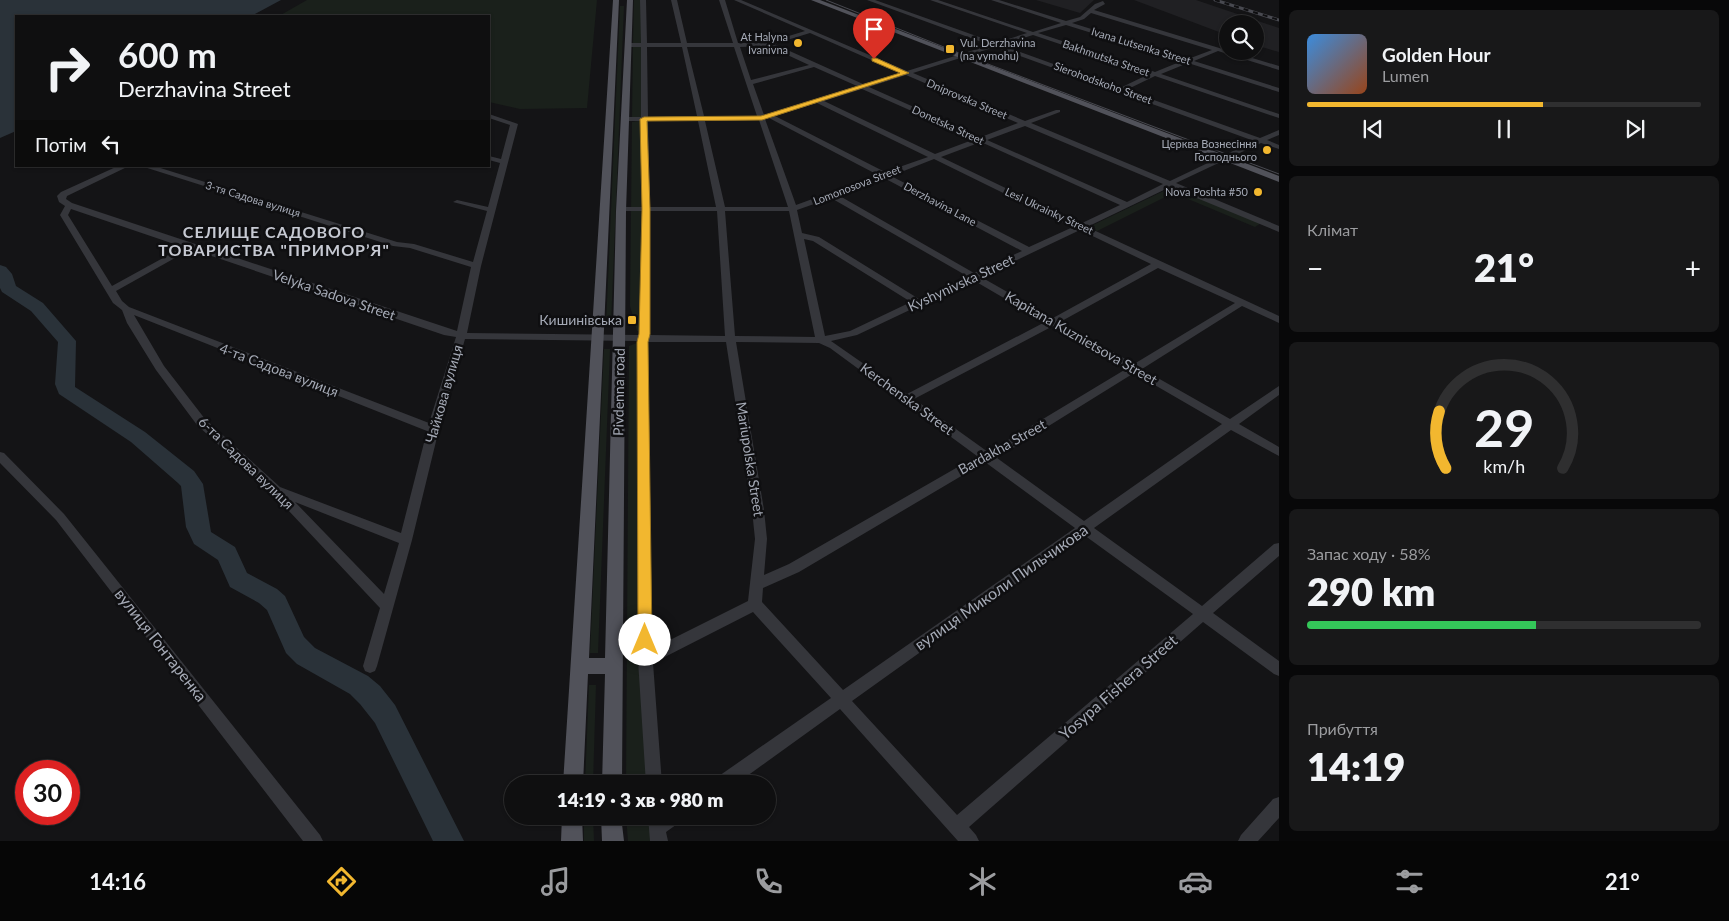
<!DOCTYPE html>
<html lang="uk">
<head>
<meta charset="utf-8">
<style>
  :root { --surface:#0f0f10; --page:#181819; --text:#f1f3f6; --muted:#9b9c9f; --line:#2f2f30; --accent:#f2b72f }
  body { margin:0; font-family:Lato,sans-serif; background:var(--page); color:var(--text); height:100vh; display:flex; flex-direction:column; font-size:19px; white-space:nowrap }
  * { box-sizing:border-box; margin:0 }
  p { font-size:16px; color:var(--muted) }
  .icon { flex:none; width:28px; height:28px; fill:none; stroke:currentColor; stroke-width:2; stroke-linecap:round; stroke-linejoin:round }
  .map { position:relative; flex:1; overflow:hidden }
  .panel { display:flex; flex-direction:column; gap:10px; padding:10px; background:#080809; width:450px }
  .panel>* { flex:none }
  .top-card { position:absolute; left:15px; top:15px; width:475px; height:152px; border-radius:0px; box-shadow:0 1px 4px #0004,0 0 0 1px var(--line); background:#0f0f10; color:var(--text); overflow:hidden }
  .fabs { position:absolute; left:1219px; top:15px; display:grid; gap:10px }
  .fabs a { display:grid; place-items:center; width:45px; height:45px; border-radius:50%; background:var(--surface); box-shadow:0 1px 4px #0004,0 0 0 1px var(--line); font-size:25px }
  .speed { position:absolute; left:15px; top:760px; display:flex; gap:10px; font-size:25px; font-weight:700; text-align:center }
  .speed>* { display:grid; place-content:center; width:65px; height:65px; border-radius:50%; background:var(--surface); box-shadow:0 1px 4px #0004,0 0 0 1px var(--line); line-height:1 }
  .speed .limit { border:8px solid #d22; background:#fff; color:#111 }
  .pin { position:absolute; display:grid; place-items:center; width:42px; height:42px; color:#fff; margin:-51px -21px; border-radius:50% 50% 50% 0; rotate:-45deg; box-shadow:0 0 5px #0007 }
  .pin .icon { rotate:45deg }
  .me { position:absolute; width:55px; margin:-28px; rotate:0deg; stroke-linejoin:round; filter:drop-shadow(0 0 4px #0008) }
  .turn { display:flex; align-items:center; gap:18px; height:105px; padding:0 20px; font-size:22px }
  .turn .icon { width:65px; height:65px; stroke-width:2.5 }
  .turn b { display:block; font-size:35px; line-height:42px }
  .then { display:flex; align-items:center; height:48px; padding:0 20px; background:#0003; gap:10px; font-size:19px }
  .big { font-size:38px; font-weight:800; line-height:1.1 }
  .panel .card { flex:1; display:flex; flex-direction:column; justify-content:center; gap:8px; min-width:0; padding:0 18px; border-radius:8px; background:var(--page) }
  .panel .dial { align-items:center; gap:0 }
  .dial svg { height:130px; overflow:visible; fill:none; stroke:var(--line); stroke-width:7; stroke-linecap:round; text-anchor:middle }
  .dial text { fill:var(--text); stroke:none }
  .song { display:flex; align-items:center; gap:15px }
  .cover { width:60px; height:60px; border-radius:8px; background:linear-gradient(135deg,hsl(210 70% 55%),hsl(20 70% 35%)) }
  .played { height:5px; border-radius:2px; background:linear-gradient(90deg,var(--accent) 60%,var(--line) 60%) }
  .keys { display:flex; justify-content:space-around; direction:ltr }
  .heat { display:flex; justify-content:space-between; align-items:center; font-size:28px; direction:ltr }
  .charge { height:8px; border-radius:4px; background:linear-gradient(90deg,#34c759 58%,var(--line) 0) }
  .trip { position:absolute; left:504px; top:775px; width:272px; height:50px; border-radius:25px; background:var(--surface); box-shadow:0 1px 4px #0004,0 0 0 1px var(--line); font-weight:800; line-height:50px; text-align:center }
  .tabs { display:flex; height:80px; justify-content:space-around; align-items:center; background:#060606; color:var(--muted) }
  .tabs .icon { width:35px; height:35px }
  .tabs .on { color:var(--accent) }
  .tabs b { font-size:22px; color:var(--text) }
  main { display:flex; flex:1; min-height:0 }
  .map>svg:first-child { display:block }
  .built { fill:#202023 }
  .green { fill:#1a201b }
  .water { fill:#2a3239 }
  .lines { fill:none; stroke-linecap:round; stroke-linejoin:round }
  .river { fill:#2a3239; fill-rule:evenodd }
  .minor { fill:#35363b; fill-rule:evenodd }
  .major { fill:#51525a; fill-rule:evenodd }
  .tram { stroke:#484950; stroke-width:1 }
  .rail-casing { stroke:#484950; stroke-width:3 }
  .rail { stroke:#0f0f11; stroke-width:2; stroke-dasharray:5; stroke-linecap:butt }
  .route { fill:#f2b72f; stroke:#9d771f }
  .poi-dot { fill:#f2b72f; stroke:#0f0f11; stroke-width:2 }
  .labels { text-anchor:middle; stroke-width:5; stroke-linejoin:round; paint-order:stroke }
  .far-poi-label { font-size:11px; fill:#a5aab6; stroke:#0f0f11; text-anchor:end }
  .far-street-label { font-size:11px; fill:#a5aab6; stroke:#0f0f11 }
  .street-label { font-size:14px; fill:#a5aab6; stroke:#0f0f11 }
  .poi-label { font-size:14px; fill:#a5aab6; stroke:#0f0f11; text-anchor:end }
  .far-district-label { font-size:16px; font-weight:bold; letter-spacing:1px; fill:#c6c9d2; stroke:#0f0f11 }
  .near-street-label { font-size:16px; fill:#a5aab6; stroke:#0f0f11 }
</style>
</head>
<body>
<main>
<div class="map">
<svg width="1279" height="841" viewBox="0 0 1279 841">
  <rect width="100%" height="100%" fill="#141416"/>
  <path class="built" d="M1036 0H1094L1080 13Z
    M1134 0H1196L1279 28V52L1255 45V24H1228L1227 35Z"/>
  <path class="green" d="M307 0H597L587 108 520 109 489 102V16H279Z
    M634 0H641L642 43H633Z
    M620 6H624L611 325H606Z
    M638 46 642 47V117H632L633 47Z
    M639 121 641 122V331H637L630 306 632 122Z
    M1172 187 1179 190 1097 231 1089 227Z
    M1186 193 1261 223 1255 227 1181 196Z
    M637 343 639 344 649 784H626L629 346Z
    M604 349H610L598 653H590Z
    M589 685H596L593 784H585Z
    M584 816H593L594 841H584Z
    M626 816H652L654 841H628Z"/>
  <path class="water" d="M0 0H281L251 16H16V131L0 138Z"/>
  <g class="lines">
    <path class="river" d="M0 265 6 267 12 274 16 286 43 303 76 341 75 387 145 432 194 471 203 484 211 532 235 547 247 573 277 589 285 596 304 637 315 648 368 676 380 686 395 705 464 841H433L375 723 360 704 350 694 297 664 286 653 267 610 259 603 230 587 218 560 194 544 186 527 181 486 178 483 131 442 59 394 55 384 58 342 31 311 2 292 0 288Z"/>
    <path class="minor" d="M640 0H646L647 43H681L671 0H677L687 43H733L719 0H725L738 43H766L805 31 734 0H741L907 71 990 45 867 0H875L996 43 1027 33 930 0H938L1033 32 1061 23 991 0H999L1066 21 1080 17 1095 4 1103 1 1105 4 1094 10 1279 66V70L1218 51 1194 61 1279 88V92L1188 63 1161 74 1279 114V118L1155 76 1126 90 1260 138 1279 130V135L1267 140 1279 145V149L1261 143 1176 183 1279 226V232L1170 187 1087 227 1279 316V323L1242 306 1142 369 1230 419 1279 386V395L1239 424 1279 447V456L1231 430 1094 528 1202 606 1274 544 1279 543V556L1213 613 1279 661V676L1274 674 1203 622 969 827 976 835 979 841H958L840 709 736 784H714L716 778 831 698 753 612 653 663 662 784H646L638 660 637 341 465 339 439 429 412 540 377 666 375 671 370 673 365 671 363 666 380 608 273 494 197 425 156 370 127 323 122 310 113 303 60 215 65 206 59 202 57 196 61 192 118 166H129L67 196 66 199 72 203 457 331 471 267 410 248 393 246 141 166H154L397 242 414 244 473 262 487 211 453 202 457 200 488 207 500 163 489 160V156L501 159 510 125 489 118V114L518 124 481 266 467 333 639 335 642 211H621L617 209 621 207H642L641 121H626L623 119 626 117H641V47H628L625 45 628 43H641ZM1091 13 1212 50 1188 59 1072 23 1084 19ZM1066 25 1182 61 1155 72 1038 33ZM810 33 901 73 863 84 774 44ZM1033 35 1149 74 1120 88 1001 45ZM768 46 809 65 751 80 740 47ZM647 47H682L697 116 648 117ZM687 47H734L757 116H704ZM995 47 1254 141 1170 181 1031 123 1060 112V110H1056L1025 121 913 73ZM814 67 857 86 764 115 753 84ZM906 75 1018 123 981 137 869 87ZM862 89 975 139 935 154 824 101ZM817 103 928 157 885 172 775 116ZM769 118 878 175 796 205 765 119ZM759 120 788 207H725L705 121ZM648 121H698L716 207H650ZM1025 126 1163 184 1127 202 987 140ZM981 142 1120 205 1080 224 941 157ZM934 159 1068 225 1073 227 1029 247 891 176ZM884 178 1022 251 974 273 838 195ZM831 198 967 276 919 299 819 237 802 233 797 210ZM71 209 183 247 112 286 68 215ZM650 211H717L725 336 649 335ZM725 211H789L815 337 735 336ZM1080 230 1151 264 1053 318 981 277ZM804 239 813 241 911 302 850 331 825 336ZM191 249 444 335 456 337 429 423 129 307 122 301 116 291ZM1158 268 1235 303 1134 364 1060 322ZM973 280 1045 322 907 394 831 341 857 335ZM134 315 427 431 401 533 280 487 205 419 164 366ZM1053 326 1126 369 988 452 914 399ZM647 342H726L752 510 755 539 748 601 652 649ZM736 342 819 343 830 348 977 456 789 564 764 575 767 539 764 510ZM1134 373 1222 424 1084 521 997 458ZM985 462 1075 528 843 690 762 602 763 588 799 572ZM295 502 399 543 384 594ZM1084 535 1193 614 957 815 852 701Z
      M0 452 4 453 64 514 320 835 323 841H303L56 520 0 463Z
      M1279 797V818L1258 841H1238L1241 835 1273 799Z
      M648 816H682L680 822 666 832 668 841H650Z"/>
    <path class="major" d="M613 0H619L589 658H605L616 211 627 0H633L626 211 622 784H602L605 674H588L583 784H563Z
      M811 0H820L1279 176V182Z
      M562 816H582L583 841H561Z
      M601 816H621L624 841H602Z"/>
    <path class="tram" d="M826 0 964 55 1279 174"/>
    <g class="rail-casing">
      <path id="rail" d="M1215 0 1279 20"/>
    </g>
    <use href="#rail" class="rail"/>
  </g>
  <path class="route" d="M872 58H876L909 73 762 120 647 121 650 209V334L648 342 652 640 650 645 645 647 640 645 638 640 637 342 639 334 642 209 640 119 644 117 761 116 900 73 872 61Z"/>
  <g class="poi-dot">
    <circle cx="798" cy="43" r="5"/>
    <rect x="945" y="44" width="10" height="10" rx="2.5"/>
    <circle cx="1267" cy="150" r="5"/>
    <circle cx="1258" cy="192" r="5"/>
    <rect x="627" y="315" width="10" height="10" rx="2.5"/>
  </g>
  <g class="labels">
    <g class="far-poi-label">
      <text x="788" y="41">At Halyna<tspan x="788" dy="13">Ivanivna</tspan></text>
      <text x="960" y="47" text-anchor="start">Vul. Derzhavina<tspan x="960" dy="13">(na vymohu)</tspan></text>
      <text x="1257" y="148">Церква Вознесіння<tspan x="1257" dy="13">Господнього</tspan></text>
      <text x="1248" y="196">Nova Poshta #50</text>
    </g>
    <g class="far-street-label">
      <text transform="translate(1141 46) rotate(17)" y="4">Ivana Lutsenka Street</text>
      <text transform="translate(1106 58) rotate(19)" y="4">Bakhmutska Street</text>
      <text transform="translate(1103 83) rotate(20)" y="4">Sierohodskoho Street</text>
      <text transform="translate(967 99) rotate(23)" y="4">Dniprovska Street</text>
      <text transform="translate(948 125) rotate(25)" y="4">Donetska Street</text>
      <text transform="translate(857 185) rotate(-21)" y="4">Lomonosova Street</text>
      <text transform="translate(253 199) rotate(17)" y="4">3-тя Садова вулиця</text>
      <text transform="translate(940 204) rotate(28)" y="4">Derzhavina Lane</text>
      <text transform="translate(1049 211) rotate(25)" y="4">Lesi Ukrainky Street</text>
    </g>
    <g class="street-label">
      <text transform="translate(961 283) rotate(-25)" y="5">Kyshynivska Street</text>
      <text transform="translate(334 295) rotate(19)" y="5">Velyka Sadova Street</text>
      <text transform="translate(1081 338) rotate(30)" y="5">Kapitana Kuznietsova Street</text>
      <text transform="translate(279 370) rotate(21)" y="5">4-та Садова вулиця</text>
      <text transform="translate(619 392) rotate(-89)" y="5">Pivdenna road</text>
      <text transform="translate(444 394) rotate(-74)" y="5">Чайкова вулиця</text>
      <text transform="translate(907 399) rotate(36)" y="5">Kerchenska Street</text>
      <text transform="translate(1002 447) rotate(-29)" y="5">Bardakha Street</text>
      <text transform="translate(750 459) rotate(81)" y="5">Mariupolska Street</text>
      <text transform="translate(246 463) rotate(44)" y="5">6-та Садова вулиця</text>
    </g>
    <g class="poi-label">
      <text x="622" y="325">Кишинівська</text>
    </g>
    <g class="far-district-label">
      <text x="274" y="238">СЕЛИЩЕ САДОВОГО<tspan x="274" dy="18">ТОВАРИСТВА "ПРИМОР’Я"</tspan></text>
    </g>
    <g class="near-street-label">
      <text transform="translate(1001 587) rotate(-35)" y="6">вулиця Миколи Пильчикова</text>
      <text transform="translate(161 645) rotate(52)" y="6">вулиця Гонтаренка</text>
      <text transform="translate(1118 687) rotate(-41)" y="6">Yosypa Fishera Street</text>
    </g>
  </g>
</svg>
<div class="fabs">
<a><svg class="icon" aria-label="search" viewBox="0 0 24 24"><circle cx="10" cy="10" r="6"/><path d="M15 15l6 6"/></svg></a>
</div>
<div class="speed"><div class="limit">30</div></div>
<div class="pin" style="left:874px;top:59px;background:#d93025"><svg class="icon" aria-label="arrive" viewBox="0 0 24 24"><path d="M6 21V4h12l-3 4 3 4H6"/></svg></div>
<svg class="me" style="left:645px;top:640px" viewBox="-20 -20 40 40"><circle r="19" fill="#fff"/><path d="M0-13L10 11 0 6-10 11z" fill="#f2b72f"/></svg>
<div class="trip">14:19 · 3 хв · 980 m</div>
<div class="top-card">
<div class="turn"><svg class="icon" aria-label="right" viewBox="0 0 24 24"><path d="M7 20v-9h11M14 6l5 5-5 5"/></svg><div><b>600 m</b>Derzhavina Street</div></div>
<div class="then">Потім<svg class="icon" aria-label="left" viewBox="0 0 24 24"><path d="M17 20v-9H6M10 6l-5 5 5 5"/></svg></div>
</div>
</div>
<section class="panel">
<div class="card">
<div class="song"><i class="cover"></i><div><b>Golden Hour</b><p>Lumen</p></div></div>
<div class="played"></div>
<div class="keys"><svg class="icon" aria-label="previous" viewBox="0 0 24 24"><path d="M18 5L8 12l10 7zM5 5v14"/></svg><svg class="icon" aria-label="pause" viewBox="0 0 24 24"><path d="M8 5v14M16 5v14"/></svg><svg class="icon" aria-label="next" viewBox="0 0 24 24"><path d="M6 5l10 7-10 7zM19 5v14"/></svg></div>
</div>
<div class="card"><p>Клімат</p>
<div class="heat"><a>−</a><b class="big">21°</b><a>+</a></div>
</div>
<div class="card dial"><svg viewBox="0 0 100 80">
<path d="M14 69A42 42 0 1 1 86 69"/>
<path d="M14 69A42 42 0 0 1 10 34" stroke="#f2b72f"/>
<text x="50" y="56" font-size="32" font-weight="700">29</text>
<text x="50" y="72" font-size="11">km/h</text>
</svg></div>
<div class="card"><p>Запас ходу · 58%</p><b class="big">290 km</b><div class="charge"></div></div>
<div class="card"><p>Прибуття</p><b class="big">14:19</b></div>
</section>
</main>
<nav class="tabs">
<b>14:16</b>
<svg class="icon on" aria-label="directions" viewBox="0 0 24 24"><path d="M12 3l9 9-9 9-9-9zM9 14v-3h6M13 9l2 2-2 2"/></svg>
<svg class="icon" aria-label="music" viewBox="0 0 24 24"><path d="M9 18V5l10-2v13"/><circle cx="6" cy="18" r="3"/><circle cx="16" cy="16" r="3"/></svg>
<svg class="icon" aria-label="phone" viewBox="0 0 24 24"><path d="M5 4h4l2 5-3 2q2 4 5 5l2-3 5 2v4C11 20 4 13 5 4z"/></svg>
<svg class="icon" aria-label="climate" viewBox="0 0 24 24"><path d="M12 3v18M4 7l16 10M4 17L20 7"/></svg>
<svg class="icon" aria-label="car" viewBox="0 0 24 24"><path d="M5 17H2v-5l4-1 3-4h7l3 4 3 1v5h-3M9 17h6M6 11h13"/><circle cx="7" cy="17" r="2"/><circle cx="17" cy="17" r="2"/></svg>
<svg class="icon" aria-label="filters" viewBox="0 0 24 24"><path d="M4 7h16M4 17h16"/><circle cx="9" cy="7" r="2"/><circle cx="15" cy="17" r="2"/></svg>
<b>21°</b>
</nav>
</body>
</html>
